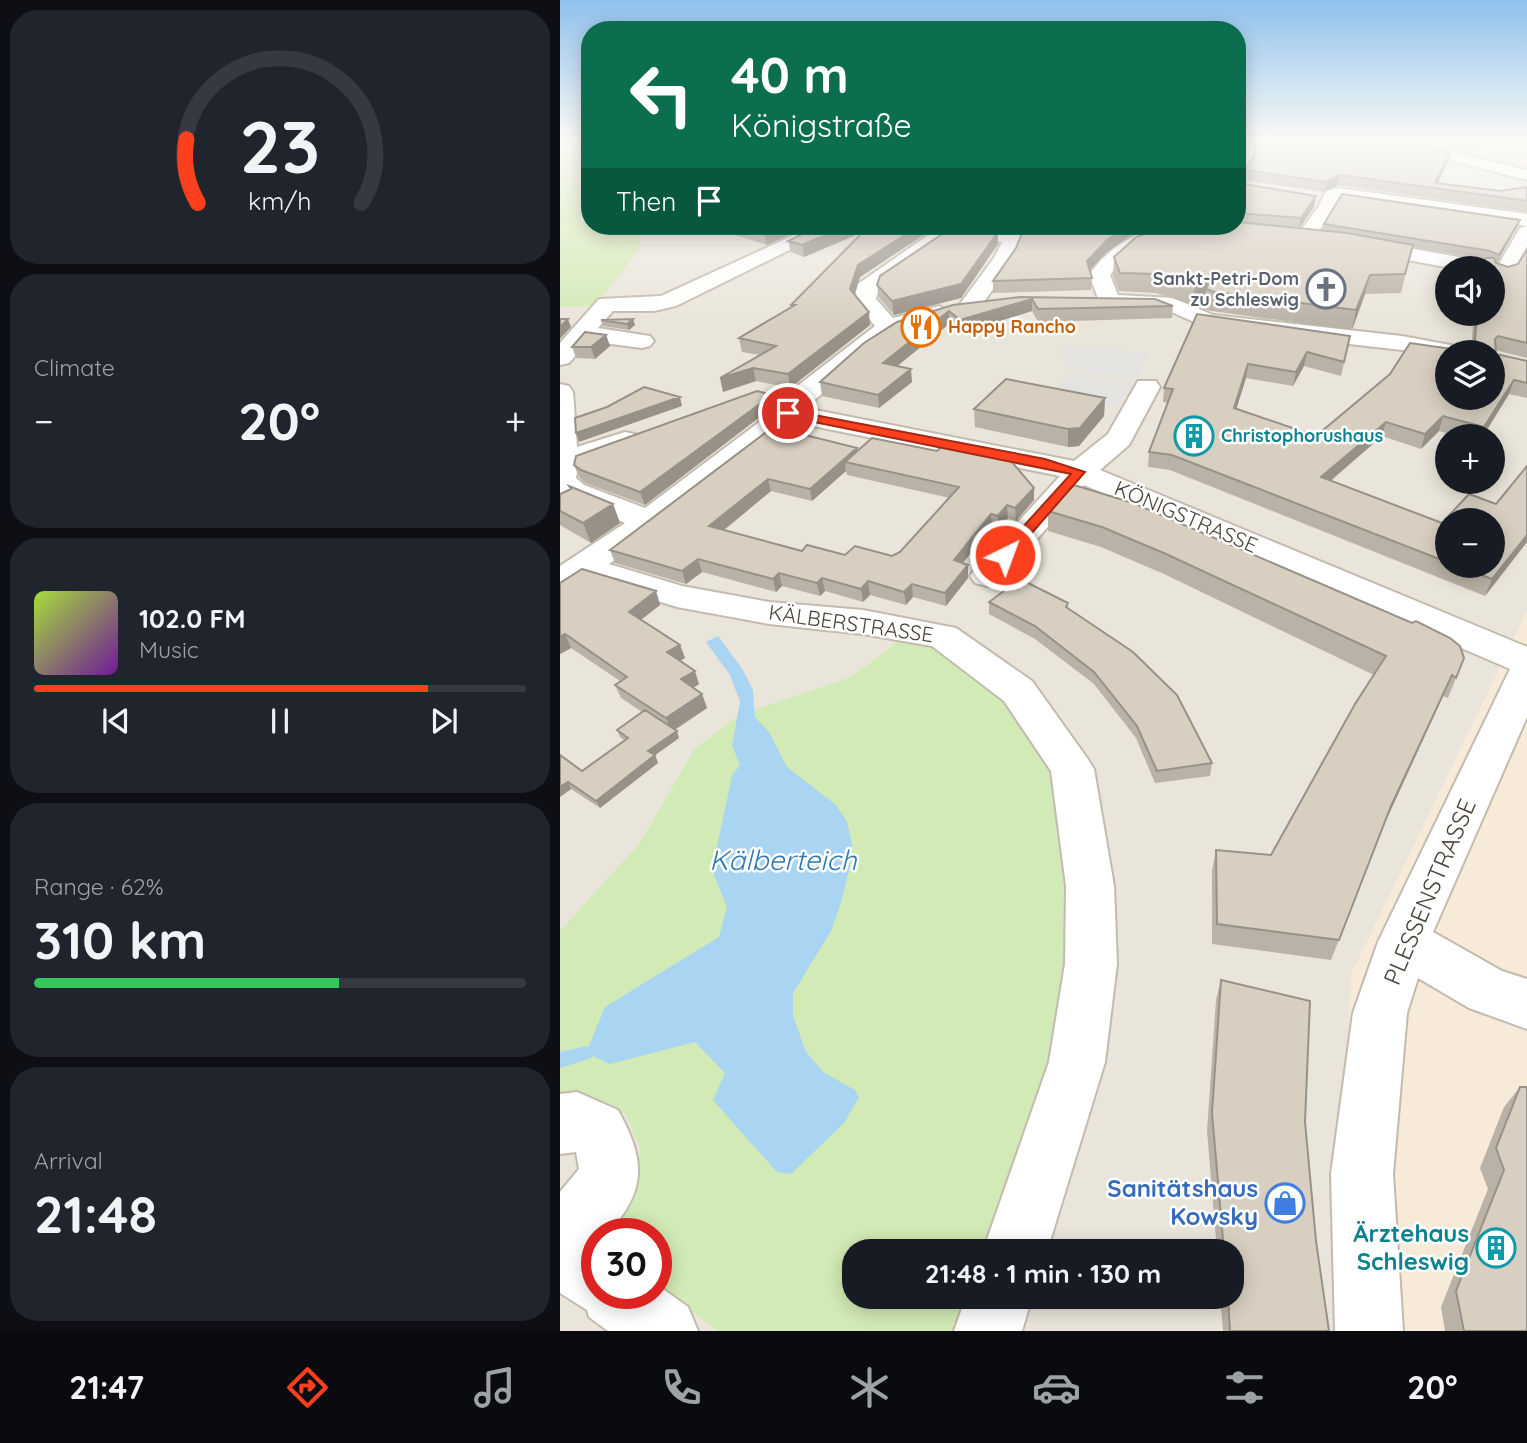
<!DOCTYPE html>
<html lang="en">
<head>
<meta charset="utf-8">
<style>
  :root { --surface:#171b24; --page:#20242c; --text:#f1f3f6; --muted:#9ea1a6; --line:#363941; --accent:#fc3f1d }
  body { margin:0; font-family:Quicksand,sans-serif; background:var(--page); color:var(--text); height:100vh; display:flex; flex-direction:column; font-size:26px; white-space:nowrap }
  * { box-sizing:border-box; margin:0 }
  p { font-size:23px; color:var(--muted) }
  .icon { flex:none; width:38px; height:38px; fill:none; stroke:currentColor; stroke-width:2; stroke-linecap:round; stroke-linejoin:round }
  .map { position:relative; flex:1; overflow:hidden }
  .sheet { display:flex; flex-direction:column; gap:10px; padding:10px; background:#0d0f14; width:560px }
  .sheet>* { flex:none }
  .hud { position:absolute; left:21px; top:21px; width:665px; height:214px; border-radius:28px; box-shadow:0 4px 18px #0003; background:#0b6e4f; color:#fff; overflow:hidden }
  .fabs { position:absolute; left:875px; top:256px; display:grid; gap:14px }
  .fabs a { display:grid; place-items:center; width:70px; height:70px; border-radius:50%; background:var(--surface); box-shadow:0 4px 18px #0003; font-size:35px }
  .speed { position:absolute; left:21px; top:1218px; display:flex; gap:14px; font-size:35px; font-weight:700; text-align:center }
  .speed>* { display:grid; place-content:center; width:91px; height:91px; border-radius:50%; background:var(--surface); box-shadow:0 4px 18px #0003; line-height:1 }
  .speed .limit { border:10px solid #d22; background:#fff; color:#111 }
  .pin { position:absolute; display:grid; place-items:center; width:60px; height:60px; color:#fff; margin:-30px; border:4px solid #fff; border-radius:50%; box-shadow:0 2px 7px #0007 }
  .me { position:absolute; width:77px; margin:-38px; rotate:42deg; stroke-linejoin:round; filter:drop-shadow(0 0 5px #0008) }
  .turn { display:flex; align-items:center; gap:24px; height:147px; padding:0 35px; font-size:32px }
  .turn .icon { width:91px; height:91px; stroke-width:2.5 }
  .turn b { display:block; font-size:49px; line-height:60px }
  .then { display:flex; align-items:center; height:66px; padding:0 35px; background:#0003; gap:14px; font-size:26px }
  .big { font-size:52px; font-weight:700; line-height:1.1 }
  .sheet .card { flex:1; display:flex; flex-direction:column; justify-content:center; gap:10px; min-width:0; padding:0 24px; border-radius:28px; background:var(--page) }
  .sheet .dial { align-items:center; gap:0 }
  .dial svg { height:182px; overflow:visible; fill:none; stroke:var(--line); stroke-width:7; stroke-linecap:round; text-anchor:middle }
  .dial text { fill:var(--text); stroke:none }
  .song { display:flex; align-items:center; gap:21px }
  .cover { width:84px; height:84px; border-radius:10px; background:linear-gradient(135deg,hsl(80 70% 55%),hsl(280 70% 35%)) }
  .played { height:7px; border-radius:4px; background:linear-gradient(90deg,var(--accent) 80%,var(--line) 80%) }
  .keys { display:flex; justify-content:space-around; direction:ltr }
  .heat { display:flex; justify-content:space-between; align-items:center; font-size:38px; direction:ltr }
  .charge { height:10px; border-radius:5px; background:linear-gradient(90deg,#34c759 62%,var(--line) 0) }
  .trip { position:absolute; left:282px; top:1239px; width:402px; height:70px; border-radius:28px; background:var(--surface); box-shadow:0 4px 18px #0003; font-weight:700; line-height:70px; text-align:center }
  .dock { display:flex; height:112px; justify-content:space-around; align-items:center; background:#090b0e; color:var(--muted) }
  .dock .icon { width:49px; height:49px }
  .dock .selected { color:var(--accent) }
  .dock b { font-size:32px; color:var(--text) }
  main { display:flex; flex:1; min-height:0 }
  .map>svg:first-child { display:block }
  .residential { fill:#eae5da; fill-rule:evenodd }
  .commercial { fill:#f7ead8 }
  .green { fill:#d2eab5 }
  .parking { fill:#e5e3e0 }
  .water { fill:#a9d4f2 }
  .lines { fill:none; stroke-linecap:round; stroke-linejoin:round }
  .stream { fill:#a9d4f2; fill-rule:evenodd }
  .minor-casing { stroke:#c2bbae; stroke-width:4 }
  .minor { fill:#fff; fill-rule:evenodd }
  .wall { fill:#bab2a6; fill-rule:evenodd }
  .shaded-wall { fill:#979187 }
  .building { fill:#d8cfc1; stroke:#979187; stroke-width:2 }
  .route { fill:#fc3f1d; stroke:#a42913; stroke-width:2 }
  .labels { text-anchor:middle; stroke-width:5; stroke-linejoin:round; paint-order:stroke }
  .far-worship-label { font-size:18px; font-weight:bold; fill:#5b616d; stroke:#fff; text-anchor:end }
  .far-food-label { font-size:18px; font-weight:bold; fill:#c56008; stroke:#fff; text-anchor:start }
  .far-culture-label { font-size:18px; font-weight:bold; fill:#0d838f; stroke:#fff; text-anchor:start }
  .street-label { font-size:21px; fill:#4b4439; stroke:#fff }
  .near-street-label { font-size:24px; fill:#4b4439; stroke:#fff }
  .near-shop-label { font-size:24px; font-weight:bold; fill:#366cbe; stroke:#fff; text-anchor:end }
  .near-culture-label { font-size:24px; font-weight:bold; fill:#0d838f; stroke:#fff; text-anchor:end }
  .near-water-label { font-size:28px; font-style:italic; fill:#2e7ab2; stroke:#fff }
</style>
</head>
<body>
<main>
<section class="sheet">
<div class="card dial"><svg viewBox="0 0 100 80">
<path d="M14 69A42 42 0 1 1 86 69"/>
<path d="M14 69A42 42 0 0 1 9 41" stroke="#fc3f1d"/>
<text x="50" y="56" font-size="32" font-weight="700">23</text>
<text x="50" y="72" font-size="11">km/h</text>
</svg></div>
<div class="card"><p>Climate</p>
<div class="heat"><a>−</a><b class="big">20°</b><a>+</a></div>
</div>
<div class="card">
<div class="song"><i class="cover"></i><div><b>102.0 FM</b><p>Music</p></div></div>
<div class="played"></div>
<div class="keys"><svg class="icon" aria-label="previous" viewBox="0 0 24 24"><path d="M18 5L8 12l10 7zM5 5v14"/></svg><svg class="icon" aria-label="pause" viewBox="0 0 24 24"><path d="M8 5v14M16 5v14"/></svg><svg class="icon" aria-label="next" viewBox="0 0 24 24"><path d="M6 5l10 7-10 7zM19 5v14"/></svg></div>
</div>
<div class="card"><p>Range · 62%</p><b class="big">310 km</b><div class="charge"></div></div>
<div class="card"><p>Arrival</p><b class="big">21:48</b></div>
</section>
<div class="map">
<svg width="967" height="1331" viewBox="0 0 967 1331">
  <rect width="100%" height="100%" fill="#f6f3ec"/>
  <path class="residential" d="M677 140H850L967 170V612L791 975 803 1331H0V283L79 250 82 226H677ZM887 268H933V313H887ZM887 352H933V397H887ZM887 436H933V481H887ZM887 520H933V565H887ZM37 1234H96V1293H37ZM294 1251H672V1297H294Z"/>
  <path class="commercial" d="M850 140H946L967 144V170Z
    M967 612V1331H803L784 1114 791 975Z"/>
  <path class="green" d="M0 140H30V226H82L79 250 35 306 0 307Z
    M350 633 454 694 502 765 522 891 504 1054 428 1251H294V1297H410L397 1331H158L96 1285V1234H65L62 1224 81 1149 65 1113 0 1105V931L80 843 134 750 179 715 291 677Z"/>
  <path class="parking" d="M850 140H890L963 156 961 169Z
    M498 345 589 353 578 380 508 369Z
    M509 373 574 383 558 407 491 396Z"/>
  <path class="water" d="M158 636 183 670 193 690 195 717 209 732 227 767 276 805 287 822 292 844 290 866 280 906 271 931 233 993V1016L246 1052 263 1072 295 1090 299 1097 284 1123 231 1174 217 1172 153 1100 165 1073 135 1042 50 1064 26 1053 45 1007 159 937 167 907 152 870 172 776 180 765 172 745 180 702 170 675 146 642Z"/>
  <g class="lines">
    <path class="stream" d="M26 1046 31 1048 34 1053 31 1058 0 1068V1052Z"/>
    <g class="minor-casing">
      <path id="minor" d="M677 140H691C695 156 692 165 683 178L677 180Z
        M820 140H844L967 170V180L822 143Z
        M778 188 967 214V226L779 198 753 241H739L736 237 757 209 766 191Z
        M254 226H278L116 306 94 311H53L38 328 90 336 94 341 90 346 82 348 28 341 9 363 0 365V343L39 299 101 296Z
        M381 226H416L460 235 463 239 454 259 419 309 411 311 400 304 434 258 442 242 397 233 319 287 316 299 333 318 379 306 390 313 387 318 336 332 245 408 514 461 548 434 578 381H596L600 387 569 445 540 470 967 647V717L873 932 942 971 967 979V1029L909 1008 858 978 847 1013 833 1174 843 1331H775L771 1174 793 1013 818 942 950 669 524 485 439 583 427 586 415 583 410 576 415 569 500 476 233 422 100 528 49 564 122 586 209 602 303 610 396 628 472 681 527 758 534 769 554 886 557 964 545 1062 487 1251H423L489 1062 505 964 506 886 491 771 444 701 372 646 303 634 209 624 117 607 27 579 12 589 0 592V566L65 523 0 495V384L9 386 13 392 17 447 65 432 75 434 79 440 75 446 18 466 16 478 24 485 85 508 218 408 227 394 315 326 294 300 298 284Z
        M610 226 617 231 615 235C589 243 566 253 550 275L558 295 613 298 653 315 842 336 901 347 904 352H887V358L842 350 648 328 609 311 541 306 529 275C547 249 577 229 610 226Z
        M967 226V249L952 275 945 277 933 273V268H891L798 251 788 245 798 239 927 262 937 267 960 228Z
        M17 1092 58 1110C85 1159 88 1190 47 1234H37V1293H96V1284L128 1307 138 1331H48L29 1317 27 1310 0 1293V1192L19 1169 16 1152 0 1154V1094Z
        M406 1297H472L462 1331H394Z"/>
    </g>
    <use href="#minor" class="minor"/>
  </g>
  <path class="wall" d="M693 140H839L890 153 888 162 877 184 940 191 967 187V212L778 185 764 192 684 180 685 170 694 156 695 145Z
    M854 140H899L894 149Z
    M677 183 756 196 754 207 739 228 762 231 764 224 782 194 960 220 957 227 936 263 948 267 958 264 967 249V358L935 350 936 354 967 361V398L949 394 923 436H897L879 431 861 449 822 436 771 481 882 523 909 494 936 504 967 466V542L925 596 610 470 588 467 589 452 608 403 603 402 604 388 637 314 790 336 781 376 744 366 733 386 686 378 676 409 756 436 830 374 850 343 911 351 914 313H933V268H921L925 259 852 247 841 293 805 294 792 330 652 311 643 309 645 296 633 305 596 293 559 291 553 276 554 257 576 237 604 227H597L570 236 547 252 530 270 532 278 531 290 433 293V281L456 248 462 234 461 232 428 226H677ZM887 352H933V397H887ZM887 520H933V565H887Z
    M146 226H248L207 245Z
    M259 226H377L300 277 294 294 310 325 230 388 196 381 163 392 200 355 182 352 179 338 231 307V305L303 232 244 257 231 252 228 241Z
    M438 244 401 298 334 315 319 298 317 285Z
    M460 297 613 306 612 318 478 322 472 311 401 333 389 324 337 366 352 382 319 408 262 396 260 382 337 322Z
    M73 319 75 325 69 330 43 326 41 320Z
    M46 335 50 346 35 359 16 358 12 347Z
    M212 395 214 406 85 505 25 483 19 477 14 465Z
    M545 398 544 416 519 446 508 447 415 427 414 409Z
    M213 427 297 448 298 451 474 488V500L456 521 448 518 439 529 432 526 403 563 408 565V578L386 606 353 597 346 605 310 595 303 602 265 591 260 596 222 586 216 592 142 572 126 584 55 563 50 550ZM286 471 287 475 390 498 340 552 332 556 285 555 242 551 164 530 211 491 252 501Z
    M514 485 904 658 888 698 883 696 823 827 771 960 652 944V871L656 850 711 855 814 675 604 574 541 547 488 531V511Z
    M0 494 53 504 60 523 31 543 0 525Z
    M0 583 96 591 100 605 81 620 120 645 125 658 120 661 139 684 133 688 142 694 147 708 115 730 119 738 95 755 98 763 40 808 11 789 0 797V755L22 771 64 740 60 737 57 730 82 712 61 698 55 685 60 681 11 648 0 654Z
    M429 602 508 603V608L652 763 650 776 595 783 576 738 534 684 475 639 429 614Z
    M661 980 745 1122 756 1241 769 1331H663L660 1297H672V1251H657L647 1131 656 1000Z
    M960 1087 967 1331H885L881 1307 928 1189 920 1168 944 1107Z"/>
  <path class="shaded-wall" d="M890 153 888 162 875 188V183Z
    M780 175 778 185 764 192 766 182Z
    M756 196 754 207 739 229 741 218Z
    M960 220 957 227 936 264 939 255Z
    M221 226H248L207 245 204 233Z
    M288 226H317L244 257 242 245Z
    M359 226H377L300 277 292 302 290 289 298 265Z
    M570 226H612L597 227 570 236 547 252 527 273V261L547 240Z
    M438 232V244L401 298 334 315 332 301Z
    M653 272 646 289 645 296 633 305 635 286Z
    M810 275 805 294 792 330 796 310Z
    M472 299V311L401 333 400 320Z
    M389 311V324L325 376 323 363Z
    M309 312 310 325 230 388 228 374Z
    M8 319 11 327 0 339V327Z
    M73 319 75 325 69 330 67 324Z
    M46 335 50 346 35 359 31 347Z
    M747 352 744 366 733 386 736 372Z
    M688 364 686 378 672 423 674 408Z
    M193 368 196 381 163 392 160 378Z
    M351 369 352 382 319 408 318 395Z
    M954 380 949 394 923 436H921L924 427Z
    M212 395 214 406 85 505 80 492Z
    M120 397 122 406 19 442 16 433Z
    M545 398 544 416 519 446 508 447V429Z
    M883 416 879 431 861 449 865 434Z
    M826 422 822 436 757 492 761 477Z
    M297 448 299 460 285 462 286 471 252 501 250 489Z
    M208 479 211 491 153 539 149 526Z
    M474 488V500L456 521 455 508Z
    M53 504 60 523 31 543 23 523Z
    M447 505 448 518 439 529 438 516Z
    M431 514 432 526 395 573 394 560Z
    M967 535V542L925 596 932 579Z
    M138 559 142 572 126 584 122 571Z
    M408 565V578L386 606 385 593Z
    M219 573 222 586 216 592 213 579Z
    M262 578 265 591 260 596 257 583Z
    M308 581 310 595 303 602 301 589Z
    M352 584 353 597 346 605 344 592Z
    M96 591 100 605 74 625 69 612Z
    M5 634 11 648 0 654V637Z
    M120 645 125 658 112 666 107 652Z
    M135 671 139 684 125 693 121 679Z
    M892 675 883 696 823 827 771 960 831 806Z
    M142 694 147 708 111 732 106 718Z
    M117 731 119 738 91 758 88 751Z
    M95 755 98 763 40 808 36 801Z
    M8 782 11 789 0 797V787Z"/>
  <path class="building" d="M696 140H839L890 153 875 183 940 191 967 187V201L780 175 766 182 685 170 694 155Z
    M677 183 756 196 741 218 677 213Z
    M782 194 960 220 939 255 930 251 764 224Z
    M677 222 787 233 853 245 845 274 810 275 796 310 654 292 646 289 653 272 635 286 597 274 560 273 554 257 576 237 606 226H677Z
    M180 226H221L204 233Z
    M259 226H288L242 245 228 241Z
    M309 226H359L298 265 290 289 309 312 228 374 193 368 160 378 216 346 179 338 235 305H231Z
    M394 226H407L438 232 401 284 332 301 317 285 320 276Z
    M465 226H570L547 240 527 261 532 278 433 281 456 248Z
    M967 249V343L938 336 935 339 936 354 967 361V383L954 380 924 427 883 416 865 434 826 422 761 477 882 523 909 494 936 504 967 466V535L932 579 895 565H933V520H887V562L612 455 589 452 613 389 604 388 637 314 790 336 784 362 747 352 736 372 688 364 674 408 756 436 830 374 850 343 913 352H887V397H933V352H914L917 313H933V268H921L926 258H934L936 263 948 267 958 264Z
    M460 297 595 299 613 306 478 309 472 299 400 320 389 311 323 363 351 369 318 395 260 382 304 343 337 322 393 305Z
    M0 319H8L0 327Z
    M73 319 67 324 41 320Z
    M25 332 46 335 31 347H12Z
    M446 379 545 398 520 428 508 429 414 409Z
    M84 387 120 397 16 433 15 418 47 407Z
    M197 391 212 395 80 492 21 470 14 465 16 456Z
    M213 427 297 448 250 489 208 479 149 526 242 551 247 545 285 555 295 546 332 556 340 552 399 487 285 462 312 438 377 451 385 443 446 455 474 488 455 508 447 505 438 516 431 514 394 560 408 565 385 593 352 584 344 592 308 581 301 589 262 578 257 583 219 573 213 579 138 559 122 571 50 550Z
    M514 485 573 503 852 623 856 621 890 638 900 646 904 658 896 678 892 675 831 806 779 940 657 924 656 850 711 855 795 704 826 656 606 554 542 527 488 511Z
    M9 486 53 504 23 523 0 511V494L11 489Z
    M22 569 96 591 69 612 120 645 107 652 135 671 121 679 142 694 106 718 55 685 67 677 5 634 0 637V583Z
    M460 579 508 603 506 607 573 652 617 695 652 763 597 771 577 726 534 672 475 626 429 602Z
    M85 710 117 731 88 751 95 755 36 801 8 782 0 787V755L22 771 68 738 57 730Z
    M661 980 750 1001 745 1122 756 1241 769 1331H670L668 1297H672V1251H664L652 1113Z
    M960 1087H967V1331H904L896 1291 944 1170 936 1148Z"/>
  <linearGradient id="sky" x2="0" y2="1"><stop stop-color="#8fc1ec"/><stop offset="0.43" stop-color="#fbfaf6"/><stop offset="1" stop-color="#fbfaf6" stop-opacity="0"/></linearGradient>
  <rect width="967" height="326" fill="url(#sky)"/>
  <path class="route" d="M228 410 485 459 525 472 450 558H440V552L511 474 224 416V411Z"/>
  <defs>
    <g id="church-ring" transform="scale(2.0125)"><circle r="9.5" fill="#fff" stroke="#6b7280" stroke-width="1.5"/><path d="M-1.2-6h2.4v3.5h3.3v2.4h-3.3V6h-2.4V-.1h-3.3v-2.4h3.3Z" fill="#6b7280"/></g>
    <g id="restaurant-ring" transform="scale(2.0125)"><circle r="9.5" fill="#fff" stroke="#e8710a" stroke-width="1.5"/><path d="M-5-6h1v4h1v-4h1v4h1v-4h1v5L-1.5 .5V6h-2V.5L-5-1ZM5-6V6H3V1.5H1.5Q1.5-4 5-6Z" fill="#e8710a"/></g>
    <g id="building-ring" transform="scale(2.0125)"><circle r="9.5" fill="#fff" stroke="#0f9aa8" stroke-width="1.5"/><path d="M-4-6H4V6H1V3H-1V6H-4ZM-2.5-4.3h1.7v1.8h-1.7ZM.8-4.3h1.7v1.8H.8ZM-2.5-1h1.7V.8h-1.7ZM.8-1h1.7V.8H.8Z" fill="#0f9aa8"/></g>
    <g id="shop-ring" transform="scale(2.0125)"><circle r="9.5" fill="#fff" stroke="#3f7fe0" stroke-width="1.5"/><path d="M-5-2.5h2.3a2.7 3.5 0 0 1 5.4 0H5L5.5 6h-11ZM-1.5-2.5h3a1.5 2.3 0 0 0-3 0Z" fill="#3f7fe0"/></g>
  </defs>
  <g fill-rule="evenodd">
    <use href="#church-ring" x="766" y="289"/>
    <use href="#restaurant-ring" x="361" y="327"/>
    <use href="#building-ring" x="634" y="436"/>
    <use href="#shop-ring" x="725" y="1203"/>
    <use href="#building-ring" x="936" y="1248"/>
  </g>
  <g class="labels">
    <g class="far-worship-label">
      <text x="739" y="285">Sankt-Petri-Dom<tspan x="739" dy="21">zu Schleswig</tspan></text>
    </g>
    <g class="far-food-label">
      <text x="388" y="333">Happy Rancho</text>
    </g>
    <g class="far-culture-label">
      <text x="661" y="442">Christophorushaus</text>
    </g>
    <g class="street-label">
      <text transform="translate(626 517) rotate(23)" y="7">KÖNIGSTRASSE</text>
      <text transform="translate(291 624) rotate(8)" y="7">KÄLBERSTRASSE</text>
    </g>
    <g class="near-street-label">
      <text transform="translate(870 892) rotate(-67)" y="8">PLESSENSTRASSE</text>
    </g>
    <g class="near-shop-label">
      <text x="698" y="1197">Sanitätshaus<tspan x="698" dy="28">Kowsky</tspan></text>
    </g>
    <g class="near-culture-label">
      <text x="909" y="1242">Ärztehaus<tspan x="909" dy="28">Schleswig</tspan></text>
    </g>
    <g class="near-water-label">
      <text x="223" y="870">Kälberteich</text>
    </g>
  </g>
</svg>
<div class="fabs">
<a><svg class="icon" aria-label="sound" viewBox="0 0 24 24"><path d="M4 9h4l5-4v14l-5-4H4zM17 9q2 3 0 6"/></svg></a>
<a><svg class="icon" aria-label="layers" viewBox="0 0 24 24"><path d="M12 4l9 5-9 5-9-5zM3 14l9 5 9-5"/></svg></a>
<a>+</a>
<a>−</a>
</div>
<div class="speed"><div class="limit">30</div></div>
<div class="pin" style="left:228px;top:413px;background:#d93025"><svg class="icon" aria-label="arrive" viewBox="0 0 24 24"><path d="M6 21V4h12l-3 4 3 4H6"/></svg></div>
<svg class="me" style="left:445px;top:555px" viewBox="-20 -20 40 40"><circle r="17" fill="#fc3f1d" stroke="#fff" stroke-width="3"/><path d="M0-11L8 9 0 5-8 9z" fill="#fff"/></svg>
<div class="trip">21:48 · 1 min · 130 m</div>
<div class="hud">
<div class="turn"><svg class="icon" aria-label="left" viewBox="0 0 24 24"><path d="M17 20v-9H6M10 6l-5 5 5 5"/></svg><div><b>40 m</b>Königstraße</div></div>
<div class="then">Then<svg class="icon" aria-label="arrive" viewBox="0 0 24 24"><path d="M6 21V4h12l-3 4 3 4H6"/></svg></div>
</div>
</div>
</main>
<nav class="dock">
<b>21:47</b>
<svg class="icon selected" aria-label="directions" viewBox="0 0 24 24"><path d="M12 3l9 9-9 9-9-9zM9 14v-3h6M13 9l2 2-2 2"/></svg>
<svg class="icon" aria-label="music" viewBox="0 0 24 24"><path d="M9 18V5l10-2v13"/><circle cx="6" cy="18" r="3"/><circle cx="16" cy="16" r="3"/></svg>
<svg class="icon" aria-label="phone" viewBox="0 0 24 24"><path d="M5 4h4l2 5-3 2q2 4 5 5l2-3 5 2v4C11 20 4 13 5 4z"/></svg>
<svg class="icon" aria-label="climate" viewBox="0 0 24 24"><path d="M12 3v18M4 7l16 10M4 17L20 7"/></svg>
<svg class="icon" aria-label="car" viewBox="0 0 24 24"><path d="M5 17H2v-5l4-1 3-4h7l3 4 3 1v5h-3M9 17h6M6 11h13"/><circle cx="7" cy="17" r="2"/><circle cx="17" cy="17" r="2"/></svg>
<svg class="icon" aria-label="filters" viewBox="0 0 24 24"><path d="M4 7h16M4 17h16"/><circle cx="9" cy="7" r="2"/><circle cx="15" cy="17" r="2"/></svg>
<b>20°</b>
</nav>
</body>
</html>
